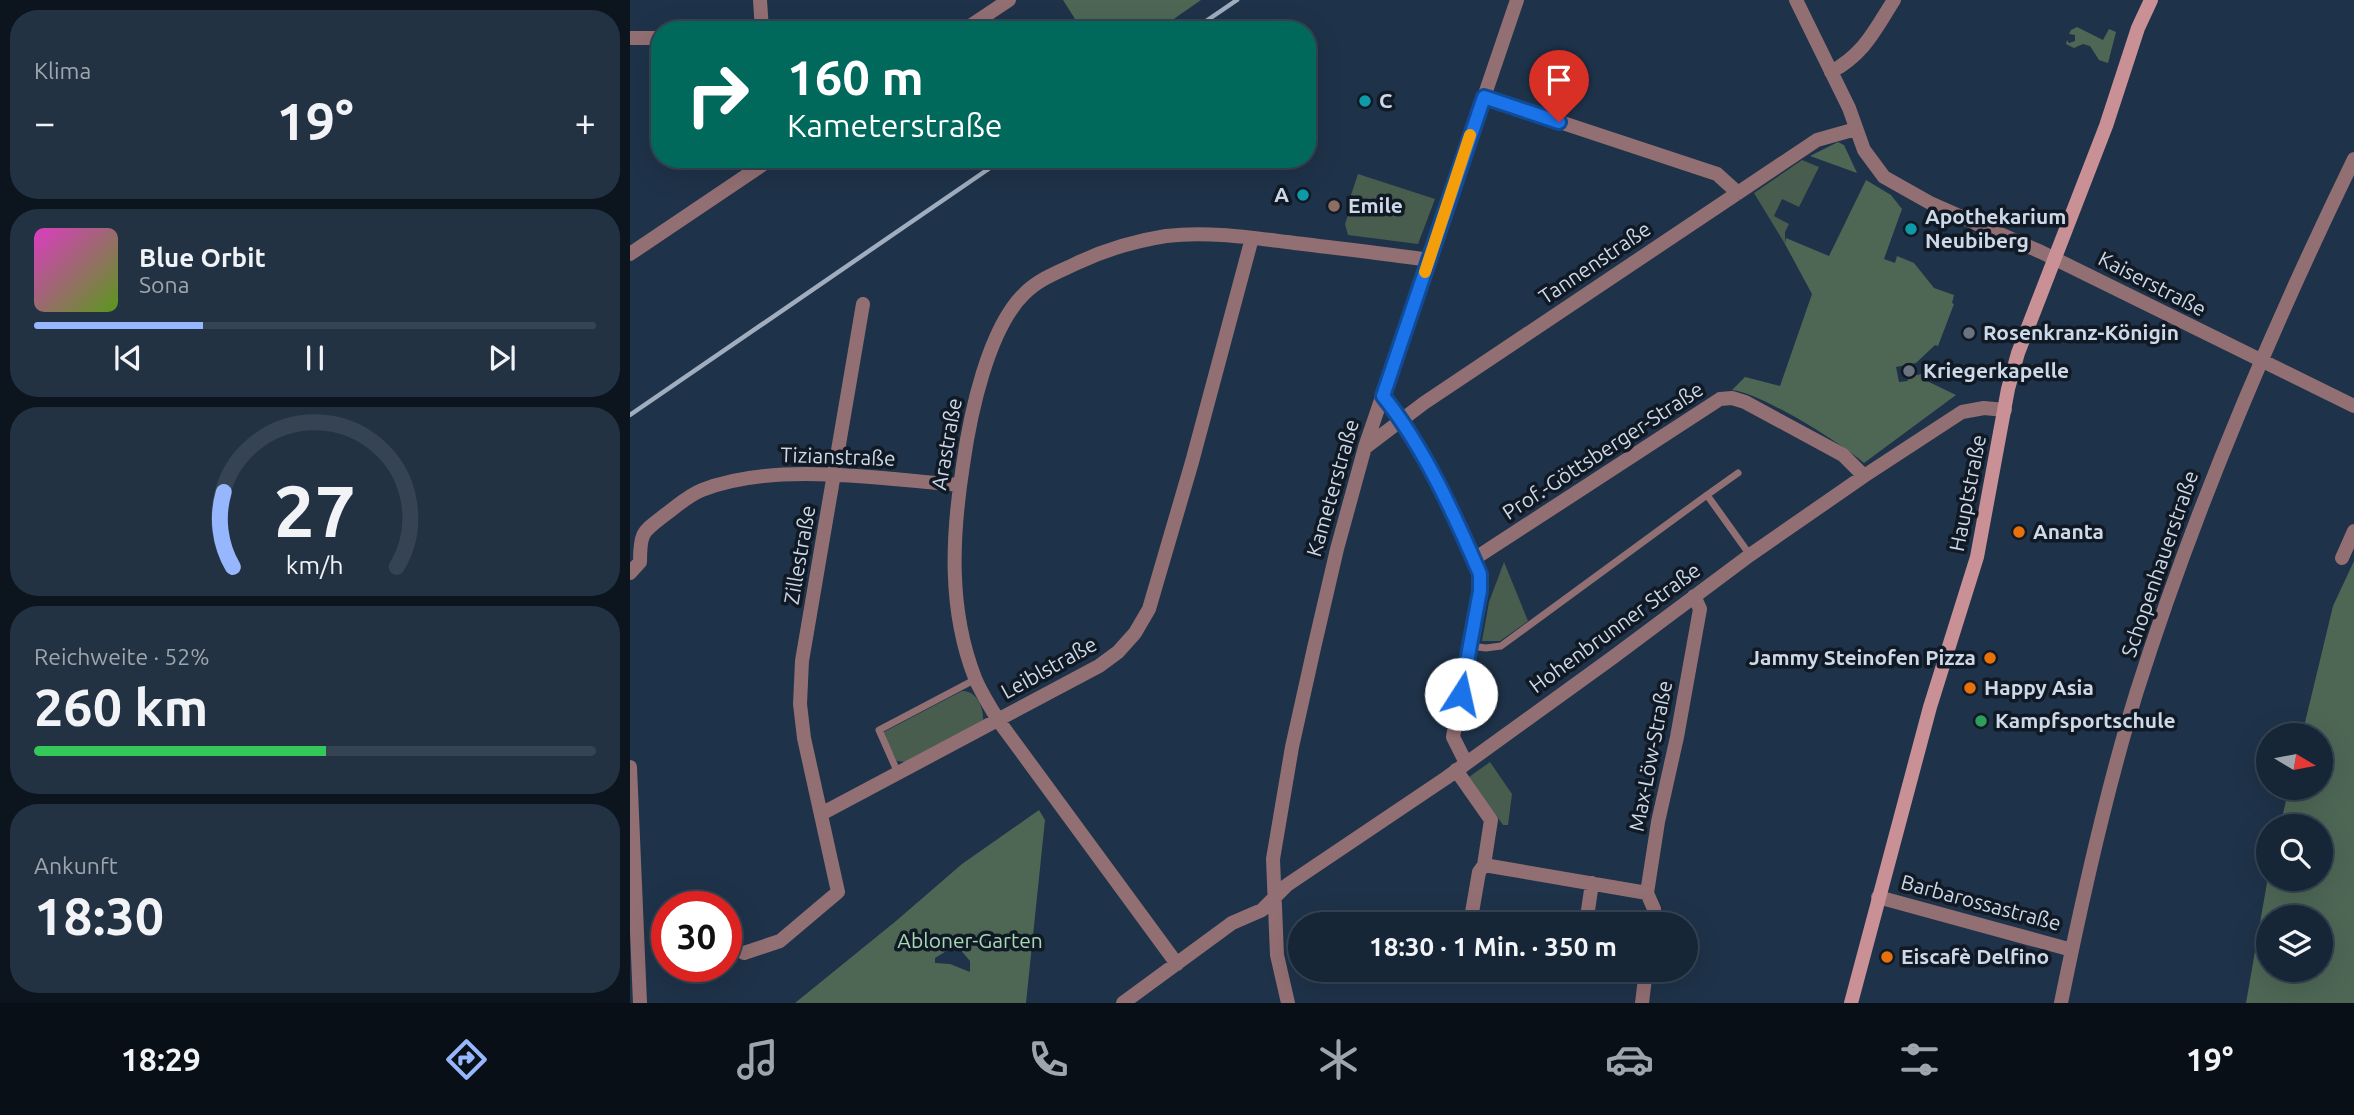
<!DOCTYPE html>
<html lang="de">
<head>
<meta charset="utf-8">
<style>
  :root { --surface:#162637; --page:#233242; --text:#f1f3f6; --muted:#9ea5ad; --line:#354352; --accent:#96b6fd }
  body { margin:0; font-family:Ubuntu,sans-serif; background:var(--page); color:var(--text); height:100vh; display:flex; flex-direction:column; font-size:26px; white-space:nowrap }
  * { box-sizing:border-box; margin:0 }
  p { font-size:23px; color:var(--muted) }
  .icon { flex:none; width:38px; height:38px; fill:none; stroke:currentColor; stroke-width:2; stroke-linecap:round; stroke-linejoin:round }
  .map { position:relative; flex:1; overflow:hidden }
  .details { display:flex; flex-direction:column; gap:10px; padding:10px; background:#0c151e; width:630px }
  .details>* { flex:none }
  .top-card { position:absolute; left:21px; top:21px; width:665px; height:147px; border-radius:28px; box-shadow:0 7px 28px #0002,0 0 0 2px var(--line); background:#00695c; color:#fff; overflow:hidden }
  .needle { width:46px; rotate:100deg }
  .controls { position:absolute; left:1626px; top:723px; display:grid; gap:14px }
  .controls a { display:grid; place-items:center; width:77px; height:77px; border-radius:50%; background:var(--surface); box-shadow:0 7px 28px #0002,0 0 0 2px var(--line); font-size:35px }
  .speed { position:absolute; left:21px; top:891px; display:flex; gap:14px; font-size:35px; font-weight:700; text-align:center }
  .speed>* { display:grid; place-content:center; width:91px; height:91px; border-radius:50%; background:var(--surface); box-shadow:0 7px 28px #0002,0 0 0 2px var(--line); line-height:1 }
  .speed .limit { border:10px solid #d22; background:#fff; color:#111 }
  .pin { position:absolute; display:grid; place-items:center; width:60px; height:60px; color:#fff; margin:-72px -30px; border-radius:50% 50% 50% 0; rotate:-45deg; box-shadow:0 0 7px #0007 }
  .pin .icon { rotate:45deg }
  .me { position:absolute; width:77px; margin:-38px; rotate:10deg; stroke-linejoin:round; filter:drop-shadow(0 0 5px #0008) }
  .turn { display:flex; align-items:center; gap:24px; height:147px; padding:0 21px; font-size:32px }
  .turn .icon { width:91px; height:91px; stroke-width:2.5 }
  .turn b { display:block; font-size:49px; line-height:60px }
  .big { font-size:52px; font-weight:700; line-height:1.1 }
  .details .tile { flex:1; display:flex; flex-direction:column; justify-content:center; gap:10px; min-width:0; padding:0 24px; border-radius:28px; background:var(--page) }
  .details .dial { align-items:center; gap:0 }
  .dial svg { height:182px; overflow:visible; fill:none; stroke:var(--line); stroke-width:7; stroke-linecap:round; text-anchor:middle }
  .dial text { fill:var(--text); stroke:none }
  .song { display:flex; align-items:center; gap:21px }
  .cover { width:84px; height:84px; border-radius:10px; background:linear-gradient(135deg,hsl(310 70% 55%),hsl(90 70% 35%)) }
  .played { height:7px; border-radius:4px; background:linear-gradient(90deg,var(--accent) 30%,var(--line) 30%) }
  .keys { display:flex; justify-content:space-around; direction:ltr }
  .heat { display:flex; justify-content:space-between; align-items:center; font-size:38px; direction:ltr }
  .charge { height:10px; border-radius:5px; background:linear-gradient(90deg,#34c759 52%,var(--line) 0) }
  .trip { position:absolute; left:658px; top:912px; width:410px; height:70px; border-radius:35px; background:var(--surface); box-shadow:0 7px 28px #0002,0 0 0 2px var(--line); font-weight:700; line-height:70px; text-align:center }
  .menu { display:flex; height:112px; justify-content:space-around; align-items:center; background:#090f16; color:var(--muted) }
  .menu .icon { width:49px; height:49px }
  .menu .current { color:var(--accent) }
  .menu b { font-size:32px; color:var(--text) }
  main { display:flex; flex:1; min-height:0 }
  .map>svg:first-child { display:block }
  .green { fill:#485d4e }
  .forest { fill:#4e6755; fill-rule:evenodd }
  .lines { fill:none; stroke-linecap:round; stroke-linejoin:round }
  .lane { stroke:#926f72; stroke-width:7 }
  .street { stroke:#926f72; stroke-width:14 }
  .secondary { stroke:#c99196; stroke-width:14 }
  .rail { stroke:#9fadbe; stroke-width:4.5 }
  .route-casing { stroke:#114b97; stroke-width:18 }
  .route { stroke:#1a73e8; stroke-width:12 }
  .slow { stroke:#f59e0b; stroke-width:12 }
  .culture-dot { fill:#0f9aa8; stroke:#101924; stroke-width:2.5 }
  .education-dot { fill:#8d6e63; stroke:#101924; stroke-width:2.5 }
  .worship-dot { fill:#6b7280; stroke:#101924; stroke-width:2.5 }
  .food-dot { fill:#e8710a; stroke:#101924; stroke-width:2.5 }
  .leisure-dot { fill:#2e9e5b; stroke:#101924; stroke-width:2.5 }
  .labels { text-anchor:middle; stroke-width:7; stroke-linejoin:round; paint-order:stroke }
  .poi-label { font-size:21px; font-weight:bold; fill:#cdd9e8; stroke:#101924; text-anchor:start }
  .street-label { font-size:21px; fill:#cdd9e8; stroke:#101924 }
  .park-label { font-size:21px; fill:#a8dab6; stroke:#101924 }
</style>
</head>
<body>
<main>
<section class="details">
<div class="tile"><p>Klima</p>
<div class="heat"><a>−</a><b class="big">19°</b><a>+</a></div>
</div>
<div class="tile">
<div class="song"><i class="cover"></i><div><b>Blue Orbit</b><p>Sona</p></div></div>
<div class="played"></div>
<div class="keys"><svg class="icon" aria-label="previous" viewBox="0 0 24 24"><path d="M18 5L8 12l10 7zM5 5v14"/></svg><svg class="icon" aria-label="pause" viewBox="0 0 24 24"><path d="M8 5v14M16 5v14"/></svg><svg class="icon" aria-label="next" viewBox="0 0 24 24"><path d="M6 5l10 7-10 7zM19 5v14"/></svg></div>
</div>
<div class="tile dial"><svg viewBox="0 0 100 80">
<path d="M14 69A42 42 0 1 1 86 69"/>
<path d="M14 69A42 42 0 0 1 10 36" stroke="#96b6fd"/>
<text x="50" y="56" font-size="32" font-weight="700">27</text>
<text x="50" y="72" font-size="11">km/h</text>
</svg></div>
<div class="tile"><p>Reichweite · 52%</p><b class="big">260 km</b><div class="charge"></div></div>
<div class="tile"><p>Ankunft</p><b class="big">18:30</b></div>
</section>
<div class="map">
<svg width="1724" height="1003" viewBox="0 0 1724 1003">
  <rect width="100%" height="100%" fill="#1e3249"/>
  <path class="green" d="M1172 160 1189 167 1169 207 1152 199 1144 216 1159 224 1155 232V244L1124 193Z
    M728 174 805 199 788 244 718 235 715 224 724 197 721 195Z
    M874 562 898 621 870 641H852L859 602Z
    M332 691C346 690 354 707 353 720L276 762 267 761 252 733Z
    M860 762 882 794 878 825H873L839 777Z"/>
  <path class="forest" d="M433 0H571L528 30H452Z
    M1447 27 1473 40 1479 29 1486 32 1478 63 1469 60 1460 46 1453 44 1444 48 1436 44 1437 40 1439 43 1445 41V35L1439 34 1441 30Z
    M1208 142 1214 145 1227 173 1180 156Z
    M1236 180 1261 195 1272 209 1254 259 1265 263 1267 256 1284 263 1304 288 1324 295 1322 303 1324 304 1308 346 1305 345 1286 363 1266 367 1269 382 1278 381 1277 377 1292 374 1299 382 1326 395 1234 463C1211 443 1131 393 1102 390L1115 377 1150 386 1182 294 1155 244 1156 238 1199 256Z
    M1724 561V1003H1616L1638 877 1690 878V826H1650L1659 788H1690V735H1672L1703 606ZM1690 917V970H1638V917Z
    M409 810 415 820 396 1003H165L266 921 332 864ZM323 947H328L340 961V972L320 964 305 963V958Z"/>
  <g class="lines">
    <path class="lane" d="M1077 495 1108 473
      M840 646 856 648 871 646 1077 495 1120 555
      M268 773 249 730 346 679"/>
    <path class="street" d="M130 0 132 30
      M1166 0 1219 108 1234 150 1254 177 1302 204 1411 252 1724 406
      M334 30 379 0
      M0 38H30
      M1201 72C1235 53 1244 31 1264 0
      M854 97 1087 174 1108 193
      M0 254 141 159
      M753 396C792 445 816 504 844 559
      M736 447 794 403 1187 140 1226 129
      M1712 558 1724 531
      M0 573 10 562C10 531 13 532 36 514 48 505 59 495 72 490 145 461 252 479 330 485
      M836 763 823 737 850 591V574L844 559 1090 399 1102 398 1115 402 1213 455 1234 476
      M0 767 10 1003
      M826 770 861 820 854 865 849 872 840 924
      M191 814 469 666 488 652 505 633 519 609 562 462 622 238
      M854 865 1017 893
      M1248 897 1442 950
      M956 924 962 883
      M1022 924 1024 909 1017 893 1028 822 1047 737 1070 609 1064 596
      M114 953 150 941 208 892 174 738 170 704 172 661 233 304
      M547 964 368 720C360 706 351 693 345 678 318 609 322 536 333 465 340 415 358 328 395 293 409 279 428 272 445 264 474 250 504 241 536 236 576 231 617 237 657 242 704 248 752 253 799 260
      M833 972V970
      M493 1003 602 923 632 910 657 885 816 778 982 658 1120 555 1234 476 1332 412 1354 408 1375 410
      M658 1003 647 955 643 859 662 747 684 648 707 549 735 447 887 0
      M1012 1003 1016 970
      M1431 1003C1452 899 1475 795 1506 694 1564 510 1640 332 1724 159"/>
    <path class="secondary" d="M1221 1003 1300 707 1347 557 1378 389 1388 353 1476 126 1508 28 1521 0"/>
    <path class="rail" d="M563 30 607 0
      M0 415 373 159"/>
  </g>
  <g class="lines">
    <g class="route-casing">
      <path id="route" d="M831 694 850 591V574C824 514 794 447 753 396L854 97 929 122"/>
    </g>
    <use href="#route" class="route"/>
    <path class="slow" d="M795 272 840 135"/>
  </g>
  <g class="culture-dot">
    <circle cx="735" cy="101" r="7"/>
    <circle cx="673" cy="195" r="7"/>
    <circle cx="1281" cy="229" r="7"/>
  </g>
  <circle class="education-dot" cx="704" cy="206" r="7"/>
  <g class="worship-dot">
    <circle cx="1339" cy="333" r="7"/>
    <circle cx="1279" cy="371" r="7"/>
  </g>
  <g class="food-dot">
    <circle cx="1389" cy="532" r="7"/>
    <circle cx="1360" cy="658" r="7"/>
    <circle cx="1340" cy="688" r="7"/>
    <circle cx="1257" cy="957" r="7"/>
  </g>
  <circle class="leisure-dot" cx="1351" cy="721" r="7"/>
  <g class="labels">
    <g class="poi-label">
      <text x="749" y="108">C</text>
      <text x="659" y="202" text-anchor="end">A</text>
      <text x="718" y="213">Emile</text>
      <text x="1295" y="224">Apothekarium<tspan x="1295" dy="24">Neubiberg</tspan></text>
      <text x="1353" y="340">Rosenkranz-Königin</text>
      <text x="1293" y="378">Kriegerkapelle</text>
      <text x="1403" y="539">Ananta</text>
      <text x="1346" y="665" text-anchor="end">Jammy Steinofen Pizza</text>
      <text x="1354" y="695">Happy Asia</text>
      <text x="1365" y="728">Kampfsportschule</text>
      <text x="1271" y="964">Eiscafè Delfino</text>
    </g>
    <g class="street-label">
      <text transform="translate(965 263) rotate(-34)" y="7">Tannenstraße</text>
      <text transform="translate(1522 284) rotate(27)" y="7">Kaiserstraße</text>
      <text transform="translate(317 444) rotate(-80)" y="7">Arastraße</text>
      <text transform="translate(973 451) rotate(-33)" y="7">Prof.-Göttsberger-Straße</text>
      <text transform="translate(208 457) rotate(2)" y="7">Tizianstraße</text>
      <text transform="translate(703 488) rotate(-74)" y="7">Kameterstraße</text>
      <text transform="translate(1338 493) rotate(-79)" y="7">Hauptstraße</text>
      <text transform="translate(170 555) rotate(-80)" y="7">Zillestraße</text>
      <text transform="translate(1530 564) rotate(-71)" y="7">Schopenhauerstraße</text>
      <text transform="translate(985 628) rotate(-36)" y="7">Hohenbrunner Straße</text>
      <text transform="translate(419 668) rotate(-29)" y="7">Leiblstraße</text>
      <text transform="translate(1021 756) rotate(-79)" y="7">Max-Löw-Straße</text>
      <text transform="translate(1351 903) rotate(15)" y="7">Barbarossastraße</text>
    </g>
    <g class="park-label">
      <text x="340" y="948">Abloner-Garten</text>
    </g>
  </g>
</svg>
<div class="controls">
<a><svg class="needle" viewBox="-14 -14 28 28"><path d="M0-13l5 13h-10z" fill="#e53935"/><path d="M0 13l5-13h-10z" fill="#9ea5ad"/></svg></a>
<a><svg class="icon" aria-label="search" viewBox="0 0 24 24"><circle cx="10" cy="10" r="6"/><path d="M15 15l6 6"/></svg></a>
<a><svg class="icon" aria-label="layers" viewBox="0 0 24 24"><path d="M12 4l9 5-9 5-9-5zM3 14l9 5 9-5"/></svg></a>
</div>
<div class="speed"><div class="limit">30</div></div>
<div class="pin" style="left:929px;top:122px;background:#d93025"><svg class="icon" aria-label="arrive" viewBox="0 0 24 24"><path d="M6 21V4h12l-3 4 3 4H6"/></svg></div>
<svg class="me" style="left:831px;top:694px" viewBox="-20 -20 40 40"><circle r="19" fill="#fff"/><path d="M0-13L10 11 0 6-10 11z" fill="#1a73e8"/></svg>
<div class="trip">18:30 · 1 Min. · 350 m</div>
<div class="top-card">
<div class="turn"><svg class="icon" aria-label="right" viewBox="0 0 24 24"><path d="M7 20v-9h11M14 6l5 5-5 5"/></svg><div><b>160 m</b>Kameterstraße</div></div>
</div>
</div>
</main>
<nav class="menu">
<b>18:29</b>
<svg class="icon current" aria-label="directions" viewBox="0 0 24 24"><path d="M12 3l9 9-9 9-9-9zM9 14v-3h6M13 9l2 2-2 2"/></svg>
<svg class="icon" aria-label="music" viewBox="0 0 24 24"><path d="M9 18V5l10-2v13"/><circle cx="6" cy="18" r="3"/><circle cx="16" cy="16" r="3"/></svg>
<svg class="icon" aria-label="phone" viewBox="0 0 24 24"><path d="M5 4h4l2 5-3 2q2 4 5 5l2-3 5 2v4C11 20 4 13 5 4z"/></svg>
<svg class="icon" aria-label="climate" viewBox="0 0 24 24"><path d="M12 3v18M4 7l16 10M4 17L20 7"/></svg>
<svg class="icon" aria-label="car" viewBox="0 0 24 24"><path d="M5 17H2v-5l4-1 3-4h7l3 4 3 1v5h-3M9 17h6M6 11h13"/><circle cx="7" cy="17" r="2"/><circle cx="17" cy="17" r="2"/></svg>
<svg class="icon" aria-label="filters" viewBox="0 0 24 24"><path d="M4 7h16M4 17h16"/><circle cx="9" cy="7" r="2"/><circle cx="15" cy="17" r="2"/></svg>
<b>19°</b>
</nav>
</body>
</html>
